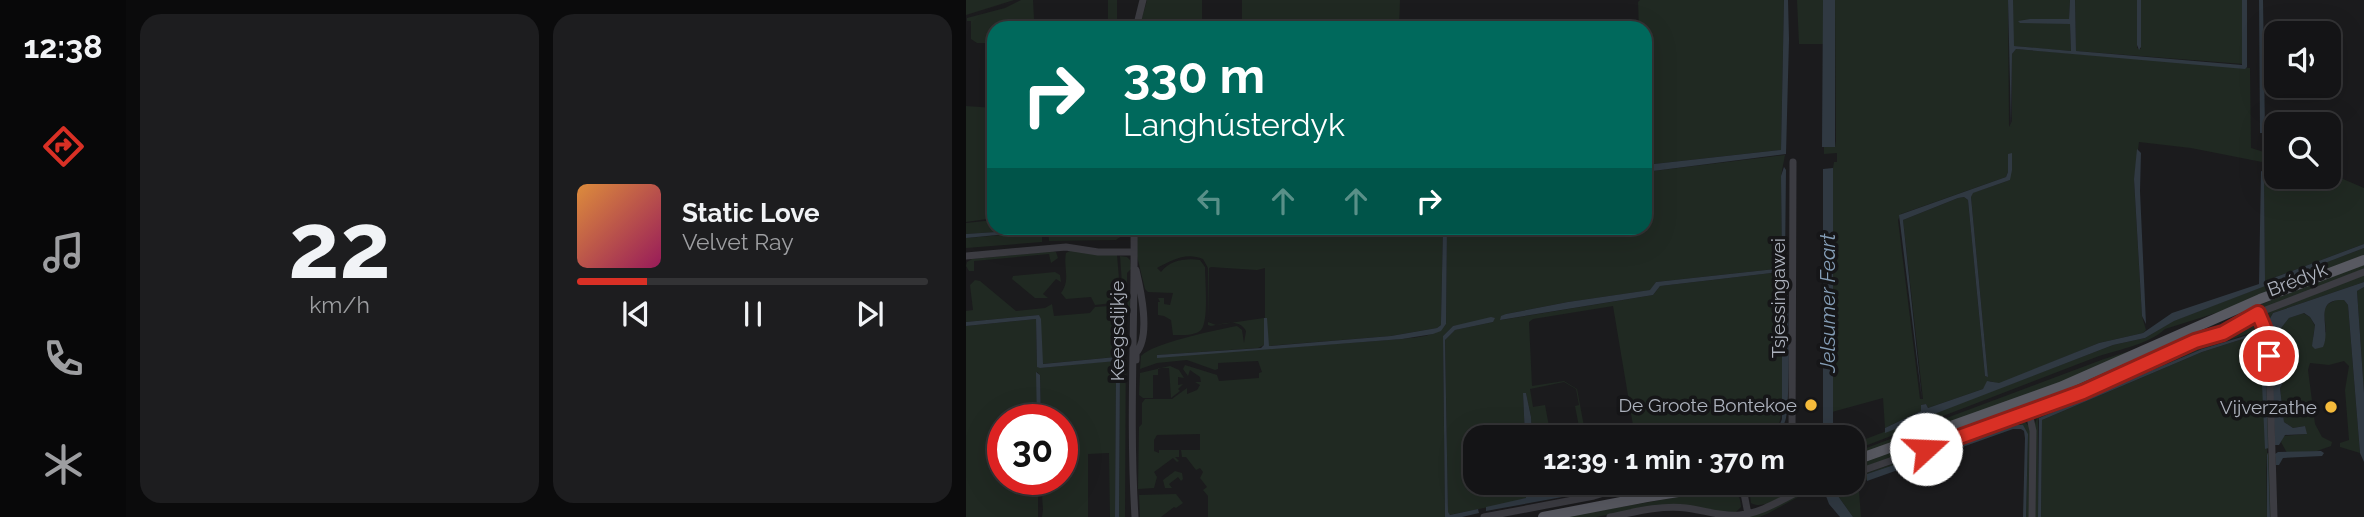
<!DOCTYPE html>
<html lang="en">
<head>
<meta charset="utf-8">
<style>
  :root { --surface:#141416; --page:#1d1d1f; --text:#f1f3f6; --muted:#9d9ea1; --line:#333335; --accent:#d93025 }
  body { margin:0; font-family:Raleway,sans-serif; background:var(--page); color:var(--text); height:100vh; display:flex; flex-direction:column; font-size:26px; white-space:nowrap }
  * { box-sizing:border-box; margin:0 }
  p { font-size:23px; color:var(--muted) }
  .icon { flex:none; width:38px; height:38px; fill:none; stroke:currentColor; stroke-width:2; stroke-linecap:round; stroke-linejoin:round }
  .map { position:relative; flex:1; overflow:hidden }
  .drawer { display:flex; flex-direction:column; gap:14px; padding:14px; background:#0b0b0c; width:840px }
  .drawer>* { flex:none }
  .top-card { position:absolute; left:21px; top:21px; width:665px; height:214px; border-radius:21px; box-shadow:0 7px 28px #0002,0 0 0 2px var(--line); background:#00695c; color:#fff; overflow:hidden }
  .fabs { position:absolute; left:1298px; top:21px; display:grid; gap:14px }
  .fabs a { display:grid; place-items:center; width:77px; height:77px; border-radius:14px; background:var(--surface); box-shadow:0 7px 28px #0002,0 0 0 2px var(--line); font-size:35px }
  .speed { position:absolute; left:21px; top:404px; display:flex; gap:14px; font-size:35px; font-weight:700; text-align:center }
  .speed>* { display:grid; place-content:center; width:91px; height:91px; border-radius:50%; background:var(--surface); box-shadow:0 7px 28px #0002,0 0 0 2px var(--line); line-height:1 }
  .speed .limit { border:10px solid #d22; background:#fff; color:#111 }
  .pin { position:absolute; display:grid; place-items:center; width:60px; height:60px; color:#fff; margin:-30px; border:4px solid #fff; border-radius:50%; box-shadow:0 2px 7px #0007 }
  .me { position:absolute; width:77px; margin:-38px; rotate:70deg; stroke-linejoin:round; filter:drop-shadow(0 0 5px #0008) }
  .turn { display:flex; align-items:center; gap:24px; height:147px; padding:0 21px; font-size:32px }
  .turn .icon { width:91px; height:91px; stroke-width:2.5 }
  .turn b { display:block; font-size:49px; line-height:60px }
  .lanes { display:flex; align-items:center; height:66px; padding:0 21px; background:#0003; justify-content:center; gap:35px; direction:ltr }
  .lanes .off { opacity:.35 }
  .drawer .widget { flex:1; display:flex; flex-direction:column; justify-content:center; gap:10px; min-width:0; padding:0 24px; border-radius:21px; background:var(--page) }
  .drawer .dial { align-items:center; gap:0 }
  .dial b { font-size:91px; line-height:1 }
  .song { display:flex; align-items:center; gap:21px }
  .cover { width:84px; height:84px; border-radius:10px; background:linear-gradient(135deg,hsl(30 70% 55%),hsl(330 70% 35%)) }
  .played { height:7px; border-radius:4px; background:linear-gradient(90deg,var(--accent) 20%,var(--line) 20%) }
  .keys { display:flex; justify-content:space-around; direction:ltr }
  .drawer .tiles { flex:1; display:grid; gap:14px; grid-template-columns:repeat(2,1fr) }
  .trip { position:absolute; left:497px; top:425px; width:402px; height:70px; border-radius:21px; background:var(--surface); box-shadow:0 7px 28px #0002,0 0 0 2px var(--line); font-weight:700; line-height:70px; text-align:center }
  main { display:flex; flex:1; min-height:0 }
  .tabs { display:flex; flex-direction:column; width:126px; justify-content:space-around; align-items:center; background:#080809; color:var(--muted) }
  .tabs .icon { width:49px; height:49px }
  .tabs .on { color:var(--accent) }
  .tabs b { font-size:32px; color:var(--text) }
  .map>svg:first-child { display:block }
  .green { fill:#202922; fill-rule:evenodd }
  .water { fill:#303942 }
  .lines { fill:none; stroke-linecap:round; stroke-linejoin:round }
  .minor { stroke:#3c3c42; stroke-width:7 }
  .primary { stroke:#585961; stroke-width:10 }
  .route-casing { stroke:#8d1f18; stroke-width:18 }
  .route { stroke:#d93025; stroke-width:12 }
  .poi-dot { fill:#f5bb3b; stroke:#161618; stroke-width:2.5 }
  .labels { text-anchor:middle; stroke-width:7; stroke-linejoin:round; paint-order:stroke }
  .street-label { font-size:19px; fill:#adb2bd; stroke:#161618 }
  .poi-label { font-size:19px; fill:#adb2bd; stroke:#161618; text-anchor:end }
  .water-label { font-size:21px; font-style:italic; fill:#859eb7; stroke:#161618 }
</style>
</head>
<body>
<main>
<nav class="tabs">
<b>12:38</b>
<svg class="icon on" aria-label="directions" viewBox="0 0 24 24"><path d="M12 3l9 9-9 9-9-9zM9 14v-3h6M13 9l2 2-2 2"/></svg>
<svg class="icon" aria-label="music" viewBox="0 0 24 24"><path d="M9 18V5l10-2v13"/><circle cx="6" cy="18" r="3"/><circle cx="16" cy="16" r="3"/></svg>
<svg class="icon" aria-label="phone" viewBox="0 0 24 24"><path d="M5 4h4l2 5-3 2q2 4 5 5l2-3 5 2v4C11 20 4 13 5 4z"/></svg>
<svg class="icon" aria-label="climate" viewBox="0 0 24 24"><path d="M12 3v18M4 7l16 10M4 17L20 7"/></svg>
</nav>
<section class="drawer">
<div class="tiles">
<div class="widget dial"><b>22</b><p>km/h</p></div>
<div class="widget">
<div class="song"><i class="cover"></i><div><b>Static Love</b><p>Velvet Ray</p></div></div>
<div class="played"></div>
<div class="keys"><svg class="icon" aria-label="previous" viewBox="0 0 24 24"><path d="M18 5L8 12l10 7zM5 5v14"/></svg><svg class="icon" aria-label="pause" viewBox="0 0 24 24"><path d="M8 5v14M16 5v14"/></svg><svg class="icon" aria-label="next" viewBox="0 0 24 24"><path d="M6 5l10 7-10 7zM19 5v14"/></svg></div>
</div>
</div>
</section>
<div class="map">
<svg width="1398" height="517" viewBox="0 0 1398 517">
  <rect width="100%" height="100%" fill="#1b1b1d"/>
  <path class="green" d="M0 0H48L0 15Z
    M55 0H67L68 19 63 20V28H28V43H11L5 39V21H1V18L39 8Z
    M142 0H151V28H142Z
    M181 0H236V28H173Z
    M276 0H434L433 28H276Z
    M674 0H818L815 150 679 165V28H673L672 2Z
    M831 0H857V44H833Z
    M869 0H1042L1043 127 1046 121V54L1050 49 1284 68 1285 148 1311 156V177H1363V173L1398 188V244L1299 281 1298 172 1296 162 1225 148 1173 142 1168 180 1176 316 1180 330 1177 333 1133 343 1033 384 1024 381 1017 389 962 408 960 404 955 405V411L919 428 917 398 866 412 867 168 868 162H871V153L858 154V147H869L870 141ZM1042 154 1044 180 1006 193 1005 197 1022 377 1019 376 1002 200 998 197 992 198 937 220 957 399H954L932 220 935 214 1040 177 1042 172Z
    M1047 0H1104L1103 19 1053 20 1104 24 1105 51 1047 46Z
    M1109 0H1171V48L1175 49V0H1276L1277 64 1110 51Z
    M0 106 28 108V218L0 222Z
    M819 155 815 176 816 262 819 263V268L690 282 685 290 602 302 540 314 535 320 687 295 694 286 814 272 816 276C816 302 822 409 812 426L758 437H669L647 306 567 319 563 322 566 386 598 381 611 389 620 437H615L609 406 613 405 610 389 598 382 564 389 567 407 579 405 585 437H566L565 417 560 393H557L559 437 509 438V483H560L561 498 558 500 483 515 482 512 479 340 489 330 527 322 487 326 477 336 479 517H242V496L237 490 241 487 234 478 237 472 234 468 230 470 220 457H216L215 450H234V434L191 435 188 440V451L193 453V450H213V457H209L213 461 211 462 207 458 188 472 191 477 188 488 172 489 173 427 176 424V403L179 399H206L221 388V394L231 390 234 385 229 382H235L234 377 224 370 222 376 217 369 219 365 251 375 253 381 293 378V373L296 372 292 361 252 363V369L249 370 221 360 191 363 174 369 175 356C185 344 249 330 271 326L276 330 278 343 280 331C273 318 257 324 245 326L242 325V268L237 259C220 252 206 260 191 268L195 272C204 260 220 258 234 260L239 267C239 280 243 321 235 330 229 336 215 335 207 335L205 320 198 316 192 315V302H194L192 298H198V304L204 305 207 293 182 292 179 289 171 256V228H477L475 321V325L471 328 425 336 302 346 299 318V268L291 270 245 267 243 268 242 322 250 325 298 318V345L292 348 191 355V357L436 339C451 337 471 337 480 324L481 228H679V172Z
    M28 220V228H76V242L0 248V238L72 232V229L0 234V223Z
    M82 228H85V230L160 228C160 235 155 236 150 240L83 241Z
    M1398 248V255L1253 312 1199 329C1183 344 1155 349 1133 356L899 446 897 440 1147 345 1179 338 1207 321Z
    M105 250 151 255 155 302 129 305 125 297 100 299 95 293C105 280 97 267 100 253Z
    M86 251 90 252 92 258 85 263 83 254 8 261V271H3L0 266 1 262 6 259Z
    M154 256 161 257 164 260 165 269 161 273V295L164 298V310L157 298Z
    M1398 264V269L1284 314 1257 330 1255 326 1280 310Z
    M89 272 94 275 95 282 90 279 77 294 82 298H69L46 279 47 276Z
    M1398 275V282L1307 313 1302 322 1305 352 1298 314Z
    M9 280 14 281 50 311 79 308 86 304 88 316 124 313 129 307 157 305 160 313H156V317L160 318 159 517H153L154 368 150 366 149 517H144L143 453 122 454V517H76L77 510 75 480H96V420H75L74 375 71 372V420H37V480H72V517H0V326L70 319 71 366 74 368 154 360 153 320 151 313 150 357 76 364 73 315 0 322V311L7 310 4 285Z
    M1398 287V393L1391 291Z
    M1372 299 1378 300 1382 305 1394 453 1374 447V443L1383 440 1379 390 1383 366 1378 361 1363 365 1344 363 1342 370 1349 424 1356 437 1366 442 1365 446 1351 451 1321 453 1315 442 1317 436 1340 434 1339 426 1327 428 1318 422 1314 388 1319 359 1312 344V332L1323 318 1337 313 1344 317 1349 326 1347 337 1360 332 1358 310 1362 304Z
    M1289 318 1299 335 1304 448 1301 449V453H1304L1306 517H1304L1300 454 1301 517H1075L1076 420 1236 352 1289 335H1291L1294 341 1301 448 1300 366 1295 334 1284 333 1236 349 1075 416 1072 421V517H1068L1069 424 1073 411 1152 380Z
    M1245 330 1243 331 1246 334 1204 350 1201 346 1202 350 1074 406 887 472V465L1078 398 1201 345Z
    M1167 350 1112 376 887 457V453L1138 359Z
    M204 366 213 370 218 378 212 377V385L217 384 212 389 214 391 205 398 203 368H192V375H187V398H177L173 395 174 373Z
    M1050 420 1059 422 1064 427V517H1060L1062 434 1054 424 901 474V480H897L898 474Z
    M209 471 216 473 217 479 215 481 212 477 203 484 206 488H199L197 480Z
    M887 477 892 478 895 517H887L872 496 870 488 854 487 851 492 832 497 801 514 793 517H778C814 502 848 483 887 483Z
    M567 483H628L630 484 570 496Z
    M809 483H845C828 488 800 512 785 503L784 496 789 487Z
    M758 489C769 490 775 495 775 507L770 512 671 509 630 517H597Z
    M210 494 217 503 210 508 208 507 195 517H174L173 495Z"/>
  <path class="water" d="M818 0H822L823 39 820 154 679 172V165L815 150Z
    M857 0H869V147H856Z
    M1042 0H1047L1048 46 1105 51 1104 24 1054 23 1052 21 1064 19H1103L1104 0H1109L1110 51 1276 65V0H1281V67L1279 69 1050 49 1046 54 1045 127Z
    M1171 0H1175V47L1173 50 1171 45Z
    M1293 0H1297L1299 133H1294Z
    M1171 149 1175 153 1174 191 1180 324 1176 316 1168 179Z
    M1046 153V170L1044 180 1007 193 1005 197 1022 377 1019 376 1002 200 998 197 992 198 937 220 956 400 933 215 1040 177 1042 172V154Z
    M818 167 820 170 819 263H816L815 176Z
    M867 168V437L857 438V169Z
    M1295 171 1298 172 1299 281 1398 244V248L1208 321 1179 338 1147 345 919 433V428L955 411V405L960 404 962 408 1017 389 1021 381 1033 383 1133 343 1177 333 1206 313 1293 284Z
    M477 228H481L480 324 475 331 467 334 436 339 191 358V355L295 348 298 345V318H301L303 346 425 336 471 328 475 325V321Z
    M73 229V231L0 238V234Z
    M819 268C824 281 824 402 820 418 819 422 818 425 815 428 804 438 772 438 758 437L810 427 814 424 816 419V276L814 272 694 286 687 295 534 320 535 316 540 314 602 302 684 290 690 282Z
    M1398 282V287L1391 291 1398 393V462L1394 453 1382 305 1378 300C1345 298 1366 329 1357 347L1349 349 1346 346 1349 325 1344 317 1338 313 1323 318 1312 332C1309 354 1329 363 1314 388L1318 422 1327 428 1339 426 1341 434 1319 435 1313 445H1309L1305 352 1302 322 1307 313Z
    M150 312 153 320 154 360 150 361 74 368 71 367 70 319 0 326V322L73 315 75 319 77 364 150 357Z
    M525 317 529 318 527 322 489 330 479 340 482 512 484 515 512 509 513 513 496 517H479L477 336 487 326Z
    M1292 332 1296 336 1300 366 1302 448 1299 449 1294 341 1291 335H1289L1236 352 1076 420 1075 517H1072L1073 418 1236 349Z
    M150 365 154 368 153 517H149Z
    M70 372 74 375 75 420H71Z
    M557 393H560L565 417 566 437H559Z
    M1047 425H1057L1062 434 1060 517H1057L1059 438 1058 431 1055 429H1047L901 481V474Z
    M1355 451 1358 453 1356 456 1317 458 1313 465H1310L1309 454 1312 452Z
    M1301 453 1302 455 1304 517H1301Z
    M560 483H567L570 496 630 484 632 487 629 491 520 511V507L560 498Z
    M857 488H871L872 496 887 517H874L863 504Z"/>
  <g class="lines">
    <path class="minor" d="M170 28 177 0
      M168 228C169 324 163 421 169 517
      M0 256 100 247 132 252H168
      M1292 313 1299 332 1303 356 1308 517
      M170 360V353C185 336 175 291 170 270
      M1063 413 1067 431 1066 517
      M807 438 826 434
      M826 438 827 162
      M887 447 895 445
      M887 474 1089 403 1229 341 1257 333 1292 313 1398 272
      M776 483 782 514
      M518 517 628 496 672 483
      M644 517C668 512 695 505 720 508 738 510 755 517 774 515 803 512 826 491 854 483"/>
    <path class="primary" d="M887 461 1094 387 1294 299 1398 260
      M577 517 681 497 768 483"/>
  </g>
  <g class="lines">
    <g class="route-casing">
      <path id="route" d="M960 449 1117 392 1229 341 1257 333 1292 313 1300 332 1303 356"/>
    </g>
    <use href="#route" class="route"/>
  </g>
  <g class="poi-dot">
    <circle cx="845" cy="405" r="7"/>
    <circle cx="1365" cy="407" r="7"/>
  </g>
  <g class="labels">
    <g class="street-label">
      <text transform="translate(1331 279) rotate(-21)" y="7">Brédyk</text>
      <text transform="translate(812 298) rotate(-90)" y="7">Tsjessingawei</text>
      <text transform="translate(151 331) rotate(-90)" y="7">Keegsdijkje</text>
    </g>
    <g class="poi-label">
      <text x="831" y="412">De Groote Bontekoe</text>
      <text x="1351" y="414">Vijverzathe</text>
    </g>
    <g class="water-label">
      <text transform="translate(862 303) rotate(-90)" y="7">Jelsumer Feart</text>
    </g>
  </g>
</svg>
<div class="fabs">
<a><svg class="icon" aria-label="sound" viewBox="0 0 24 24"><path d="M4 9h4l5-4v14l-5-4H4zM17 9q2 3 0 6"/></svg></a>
<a><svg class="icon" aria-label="search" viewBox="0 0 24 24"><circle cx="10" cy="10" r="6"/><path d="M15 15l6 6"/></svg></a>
</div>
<div class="speed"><div class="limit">30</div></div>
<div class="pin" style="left:1303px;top:356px;background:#d93025"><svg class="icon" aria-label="arrive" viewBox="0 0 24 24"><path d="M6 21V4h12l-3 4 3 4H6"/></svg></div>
<svg class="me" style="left:960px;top:449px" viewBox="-20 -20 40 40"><circle r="19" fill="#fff"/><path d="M0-13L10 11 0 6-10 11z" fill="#d93025"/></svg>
<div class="trip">12:39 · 1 min · 370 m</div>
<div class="top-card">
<div class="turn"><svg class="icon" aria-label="right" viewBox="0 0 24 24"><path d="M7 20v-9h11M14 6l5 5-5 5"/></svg><div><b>330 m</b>Langhústerdyk</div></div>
<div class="lanes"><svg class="icon off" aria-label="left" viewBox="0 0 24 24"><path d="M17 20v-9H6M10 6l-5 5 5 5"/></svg><svg class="icon off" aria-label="ahead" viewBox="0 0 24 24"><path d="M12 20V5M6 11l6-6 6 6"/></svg><svg class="icon off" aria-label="ahead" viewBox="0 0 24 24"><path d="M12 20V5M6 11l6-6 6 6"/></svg><svg class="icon" aria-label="right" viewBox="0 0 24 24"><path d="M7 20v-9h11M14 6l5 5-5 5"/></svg></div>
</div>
</div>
</main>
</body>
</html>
